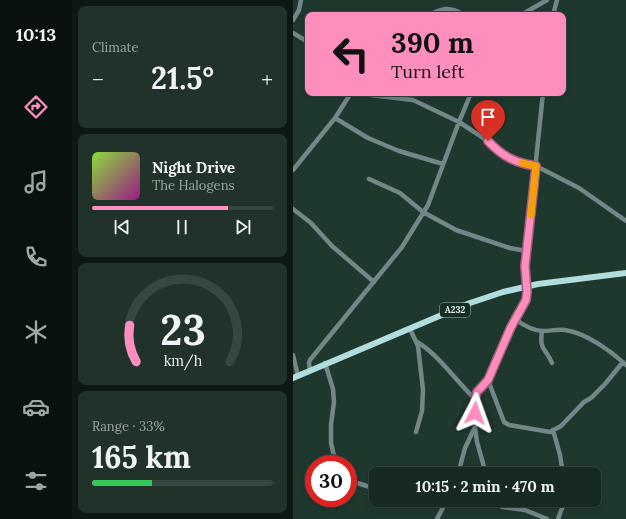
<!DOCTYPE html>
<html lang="en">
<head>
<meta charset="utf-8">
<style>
  :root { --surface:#172a22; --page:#20322a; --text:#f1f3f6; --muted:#9ea7a5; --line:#364640; --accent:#fe8ebd }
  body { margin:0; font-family:Lora,serif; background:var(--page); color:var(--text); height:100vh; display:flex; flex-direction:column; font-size:15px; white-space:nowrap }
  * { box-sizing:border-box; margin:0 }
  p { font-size:13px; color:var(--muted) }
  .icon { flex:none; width:22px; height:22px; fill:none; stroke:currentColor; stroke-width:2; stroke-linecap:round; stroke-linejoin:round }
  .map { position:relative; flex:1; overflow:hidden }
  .details { display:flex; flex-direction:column; gap:6px; padding:6px; background:#0d1713; width:221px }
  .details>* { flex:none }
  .top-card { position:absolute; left:12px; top:12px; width:261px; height:84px; border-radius:8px; box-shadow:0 2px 6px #0003,0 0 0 1px var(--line); background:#fe8ebd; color:#111; overflow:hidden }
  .speed { position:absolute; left:12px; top:455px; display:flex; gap:8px; font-size:20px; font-weight:700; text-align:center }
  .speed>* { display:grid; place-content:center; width:52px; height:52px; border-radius:50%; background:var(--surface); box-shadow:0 2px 6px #0003,0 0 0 1px var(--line); line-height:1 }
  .speed .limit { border:6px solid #d22; background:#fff; color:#111 }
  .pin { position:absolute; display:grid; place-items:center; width:34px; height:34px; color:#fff; margin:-41px -17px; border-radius:50% 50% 50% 0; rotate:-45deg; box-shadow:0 0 4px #0007 }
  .pin .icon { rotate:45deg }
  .me { position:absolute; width:44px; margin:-22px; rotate:4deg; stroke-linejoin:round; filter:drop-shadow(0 0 3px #0008) }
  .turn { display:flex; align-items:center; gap:14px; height:84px; padding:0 20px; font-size:18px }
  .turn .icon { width:52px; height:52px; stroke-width:2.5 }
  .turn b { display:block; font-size:28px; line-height:34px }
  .big { font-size:30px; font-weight:700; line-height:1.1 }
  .details .card { flex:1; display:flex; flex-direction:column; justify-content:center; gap:6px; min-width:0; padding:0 14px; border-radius:8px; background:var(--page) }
  .details .dial { align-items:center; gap:0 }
  .dial svg { height:104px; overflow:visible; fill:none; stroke:var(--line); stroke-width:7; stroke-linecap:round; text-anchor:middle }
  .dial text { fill:var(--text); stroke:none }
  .song { display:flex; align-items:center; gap:12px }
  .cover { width:48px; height:48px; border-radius:6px; background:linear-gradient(135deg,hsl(90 70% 55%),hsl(310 70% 35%)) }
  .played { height:4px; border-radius:2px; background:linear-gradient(90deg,var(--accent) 75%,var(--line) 75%) }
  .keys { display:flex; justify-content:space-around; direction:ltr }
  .heat { display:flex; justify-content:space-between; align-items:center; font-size:22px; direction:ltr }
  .charge { height:6px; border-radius:3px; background:linear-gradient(90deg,#34c759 33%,var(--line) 0) }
  .trip { position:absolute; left:76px; top:467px; width:232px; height:40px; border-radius:8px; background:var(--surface); box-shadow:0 2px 6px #0003,0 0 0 1px var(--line); font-weight:700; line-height:40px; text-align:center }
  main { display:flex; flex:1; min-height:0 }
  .tab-bar { display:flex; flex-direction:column; width:72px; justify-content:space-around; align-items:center; background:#09110e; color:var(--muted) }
  .tab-bar .icon { width:28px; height:28px }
  .tab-bar .selected { color:var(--accent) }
  .tab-bar b { font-size:18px; color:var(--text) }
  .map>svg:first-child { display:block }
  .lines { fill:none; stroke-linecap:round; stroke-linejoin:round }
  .minor { stroke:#738788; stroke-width:4.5 }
  .major { stroke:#b2dddf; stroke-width:6 }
  .route-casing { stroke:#a55c7b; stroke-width:10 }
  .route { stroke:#fe8ebd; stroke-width:7 }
  .slow { stroke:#f59e0b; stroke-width:7 }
  .labels { text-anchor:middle; stroke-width:4; stroke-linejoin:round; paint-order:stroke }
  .shield { fill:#142e24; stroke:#a7b9b1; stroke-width:1 }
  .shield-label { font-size:9px; font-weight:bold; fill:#e6f5ee }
</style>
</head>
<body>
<main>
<nav class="tab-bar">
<b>10:13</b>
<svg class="icon selected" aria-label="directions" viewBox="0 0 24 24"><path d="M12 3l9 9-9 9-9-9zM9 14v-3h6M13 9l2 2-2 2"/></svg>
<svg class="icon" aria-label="music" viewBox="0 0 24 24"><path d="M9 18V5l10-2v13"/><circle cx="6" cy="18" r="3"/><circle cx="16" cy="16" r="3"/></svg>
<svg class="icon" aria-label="phone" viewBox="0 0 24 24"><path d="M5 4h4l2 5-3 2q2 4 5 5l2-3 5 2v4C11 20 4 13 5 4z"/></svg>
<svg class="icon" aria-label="climate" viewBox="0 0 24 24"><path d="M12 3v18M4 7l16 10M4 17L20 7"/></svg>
<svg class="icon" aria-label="car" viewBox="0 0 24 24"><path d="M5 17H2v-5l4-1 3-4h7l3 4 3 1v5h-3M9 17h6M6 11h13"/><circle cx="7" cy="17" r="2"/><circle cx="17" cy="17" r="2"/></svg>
<svg class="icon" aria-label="filters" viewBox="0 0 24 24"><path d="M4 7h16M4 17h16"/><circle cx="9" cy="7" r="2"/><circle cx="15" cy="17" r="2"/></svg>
</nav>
<section class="details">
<div class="card"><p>Climate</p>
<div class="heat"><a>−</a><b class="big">21.5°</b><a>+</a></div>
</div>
<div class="card">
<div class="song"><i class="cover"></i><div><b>Night Drive</b><p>The Halogens</p></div></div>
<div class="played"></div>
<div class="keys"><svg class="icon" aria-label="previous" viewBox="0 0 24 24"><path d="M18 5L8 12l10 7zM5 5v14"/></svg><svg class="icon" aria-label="pause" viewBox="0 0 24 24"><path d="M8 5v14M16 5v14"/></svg><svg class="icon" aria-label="next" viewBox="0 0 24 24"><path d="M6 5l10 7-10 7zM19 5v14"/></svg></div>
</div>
<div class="card dial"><svg viewBox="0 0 100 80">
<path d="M14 69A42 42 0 1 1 86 69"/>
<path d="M14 69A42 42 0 0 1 9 41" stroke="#fe8ebd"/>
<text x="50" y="56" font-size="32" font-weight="700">23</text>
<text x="50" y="72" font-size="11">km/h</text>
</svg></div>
<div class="card"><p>Range · 33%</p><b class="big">165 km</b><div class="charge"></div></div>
</section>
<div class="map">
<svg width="333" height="519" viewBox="0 0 333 519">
  <rect width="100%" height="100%" fill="#1f382e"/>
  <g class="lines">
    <path class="minor" d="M136 15C150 8 156 6 171 15
      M228 15 254 0
      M260 15 264 0
      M0 20 6 10 8 0
      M0 33 15 42
      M72 93 77 95 120 100 166 122 195 141 206 153 217 159 234 165 243 166 286 188 333 221
      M42 118 75 138 106 151 150 164
      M0 170 42 118 58 93
      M76 179 107 193 130 212 163 230 217 248 233 251
      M0 209 18 223 39 246 81 282
      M222 319C230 325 239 331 250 331 257 331 265 329 272 330 293 333 318 351 333 365
      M117 329 125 346 130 390 129 411 123 432
      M249 331C246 351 253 348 259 363
      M124 342C144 353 164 382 182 399
      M0 355 5 376
      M32 363 40 389 41 402 38 424V443L43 464
      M17 370 16 363 17 360 109 247 135 205 166 122 178 93
      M195 380 211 422 216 425 257 432 268 426 291 402 298 398 312 384 330 362
      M260 430 267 455 270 474
      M165 474 172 448 182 427
      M193 474 184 442 182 427V399L184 392 195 380 218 327 233 300 235 292 232 266 250 93
      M55 480 83 489
      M204 500 205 504 209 507 232 510 254 519
      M144 519 154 500
      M265 519 272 500"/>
    <path class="major" d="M0 378 177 303 210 292 245 284 333 273"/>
  </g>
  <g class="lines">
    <g class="route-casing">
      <path id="route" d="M182 413V399L184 392 195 380 218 327 233 300 234 292 232 266 243 166C222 163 209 156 195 141"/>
    </g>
    <use href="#route" class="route"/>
    <path class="slow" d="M229 163 243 166 238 215"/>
  </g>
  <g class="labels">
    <rect class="shield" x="147" y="303" width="30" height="14" rx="3"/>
    <g class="shield-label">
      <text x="162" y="313">A232</text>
    </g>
  </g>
</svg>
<div class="speed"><div class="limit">30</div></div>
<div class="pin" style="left:195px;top:141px;background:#d93025"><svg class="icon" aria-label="arrive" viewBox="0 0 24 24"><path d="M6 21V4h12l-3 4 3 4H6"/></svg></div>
<svg class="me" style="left:182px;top:413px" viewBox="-20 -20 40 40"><path d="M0-17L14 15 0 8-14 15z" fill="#fe8ebd" stroke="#fff" stroke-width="4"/></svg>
<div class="trip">10:15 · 2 min · 470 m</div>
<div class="top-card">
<div class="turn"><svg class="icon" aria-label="left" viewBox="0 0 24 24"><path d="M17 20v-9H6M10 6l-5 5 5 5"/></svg><div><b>390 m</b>Turn left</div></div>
</div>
</div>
</main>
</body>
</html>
